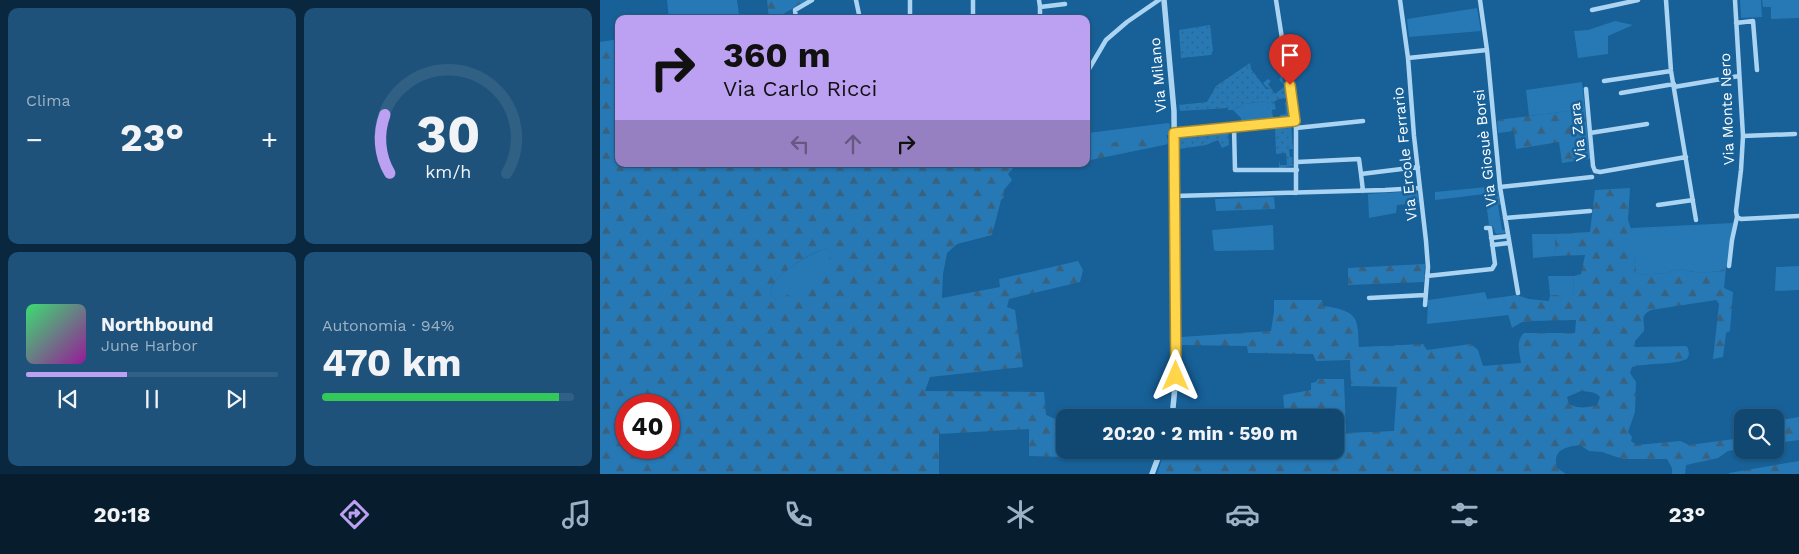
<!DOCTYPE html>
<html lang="it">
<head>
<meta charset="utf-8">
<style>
  :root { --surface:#114872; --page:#1e527a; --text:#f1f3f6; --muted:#9cb2c4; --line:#306084; --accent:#bca0f2 }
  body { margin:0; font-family:"Work Sans",sans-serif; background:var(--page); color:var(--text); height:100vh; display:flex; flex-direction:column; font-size:19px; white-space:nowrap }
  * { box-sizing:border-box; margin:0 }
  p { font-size:16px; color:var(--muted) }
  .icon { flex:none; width:28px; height:28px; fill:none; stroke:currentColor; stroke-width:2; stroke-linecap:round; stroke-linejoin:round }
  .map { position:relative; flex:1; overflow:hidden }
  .details { display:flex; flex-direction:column; gap:8px; padding:8px; background:#09283f; width:600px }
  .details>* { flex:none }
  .top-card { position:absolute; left:15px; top:15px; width:475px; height:152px; border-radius:10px; box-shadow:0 1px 4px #0004,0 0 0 1px var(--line); background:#bca0f2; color:#111; overflow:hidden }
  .controls { position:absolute; left:1134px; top:409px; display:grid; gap:10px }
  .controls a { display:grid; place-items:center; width:50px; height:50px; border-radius:10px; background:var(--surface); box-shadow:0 1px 4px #0004,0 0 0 1px var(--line); font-size:25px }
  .speed { position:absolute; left:15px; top:394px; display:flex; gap:10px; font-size:25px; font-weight:700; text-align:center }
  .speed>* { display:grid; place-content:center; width:65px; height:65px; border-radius:50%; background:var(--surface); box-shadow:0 1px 4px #0004,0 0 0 1px var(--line); line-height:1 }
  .speed .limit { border:8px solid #d22; background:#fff; color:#111 }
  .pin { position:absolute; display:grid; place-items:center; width:42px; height:42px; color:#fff; margin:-51px -21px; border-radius:50% 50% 50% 0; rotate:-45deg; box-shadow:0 0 5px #0007 }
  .pin .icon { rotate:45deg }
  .me { position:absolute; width:55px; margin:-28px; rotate:0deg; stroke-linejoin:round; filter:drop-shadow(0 0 4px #0008) }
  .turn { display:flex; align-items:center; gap:18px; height:105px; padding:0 25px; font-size:22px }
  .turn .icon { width:65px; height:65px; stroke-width:2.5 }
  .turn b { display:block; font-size:35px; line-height:42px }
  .lanes { display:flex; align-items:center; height:48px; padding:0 25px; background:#0003; justify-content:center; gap:25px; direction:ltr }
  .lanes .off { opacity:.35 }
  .big { font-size:38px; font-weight:700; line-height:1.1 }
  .details .card { flex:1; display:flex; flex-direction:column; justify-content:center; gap:8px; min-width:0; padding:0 18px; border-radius:10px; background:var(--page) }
  .details .dial { align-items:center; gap:0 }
  .dial svg { height:130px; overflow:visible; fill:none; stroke:var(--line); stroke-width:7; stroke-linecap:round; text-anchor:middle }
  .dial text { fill:var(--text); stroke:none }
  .song { display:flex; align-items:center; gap:15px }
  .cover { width:60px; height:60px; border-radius:8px; background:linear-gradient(135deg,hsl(140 70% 55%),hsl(300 70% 35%)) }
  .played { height:5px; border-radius:2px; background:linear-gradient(90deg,var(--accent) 40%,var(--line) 40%) }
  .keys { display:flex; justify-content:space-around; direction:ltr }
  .heat { display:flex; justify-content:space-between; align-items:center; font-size:28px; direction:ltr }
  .charge { height:8px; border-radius:4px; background:linear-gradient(90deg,#34c759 94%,var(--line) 0) }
  .details .tiles { flex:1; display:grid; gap:8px; grid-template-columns:repeat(2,1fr) }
  .trip { position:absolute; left:456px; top:409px; width:288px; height:50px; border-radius:10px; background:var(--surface); box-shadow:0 1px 4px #0004,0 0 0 1px var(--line); font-weight:700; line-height:50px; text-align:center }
  .menu { display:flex; height:80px; justify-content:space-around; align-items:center; background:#071d2e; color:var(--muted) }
  .menu .icon { width:35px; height:35px }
  .menu .active { color:var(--accent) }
  .menu b { font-size:22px; color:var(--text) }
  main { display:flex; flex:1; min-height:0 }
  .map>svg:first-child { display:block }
  .grass { fill:#2679b5 }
  .forest { fill:url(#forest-firs); fill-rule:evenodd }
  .park { fill:url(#park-dots) }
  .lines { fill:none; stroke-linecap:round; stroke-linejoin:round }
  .minor { stroke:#abd4f2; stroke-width:4.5 }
  .tertiary { stroke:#abd4f2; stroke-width:5.5 }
  .route-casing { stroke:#a68a30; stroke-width:12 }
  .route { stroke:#ffd54a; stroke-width:9 }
  .labels { text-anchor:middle; stroke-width:5; stroke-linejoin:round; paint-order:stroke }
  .street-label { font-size:15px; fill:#fff; stroke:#176098 }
</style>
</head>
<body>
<main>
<section class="details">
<div class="tiles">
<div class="card"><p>Clima</p>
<div class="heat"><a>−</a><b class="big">23°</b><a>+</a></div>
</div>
<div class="card dial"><svg viewBox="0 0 100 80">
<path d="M14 69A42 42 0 1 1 86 69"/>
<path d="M14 69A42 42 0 0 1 11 33" stroke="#bca0f2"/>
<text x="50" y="56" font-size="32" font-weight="700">30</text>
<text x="50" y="72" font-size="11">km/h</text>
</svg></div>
<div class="card">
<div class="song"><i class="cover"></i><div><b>Northbound</b><p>June Harbor</p></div></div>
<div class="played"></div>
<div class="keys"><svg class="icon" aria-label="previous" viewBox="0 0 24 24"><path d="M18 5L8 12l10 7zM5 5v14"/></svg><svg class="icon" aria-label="pause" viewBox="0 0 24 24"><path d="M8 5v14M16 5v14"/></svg><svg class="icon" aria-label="next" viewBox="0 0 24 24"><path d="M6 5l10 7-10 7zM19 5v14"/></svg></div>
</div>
<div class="card"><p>Autonomia · 94%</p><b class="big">470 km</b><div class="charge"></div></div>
</div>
</section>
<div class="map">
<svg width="1199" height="474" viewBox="0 0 1199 474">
  <defs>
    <pattern id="forest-firs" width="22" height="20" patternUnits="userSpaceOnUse" patternTransform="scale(1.25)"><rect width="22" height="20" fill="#2679b5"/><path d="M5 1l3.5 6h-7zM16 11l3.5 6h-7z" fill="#396280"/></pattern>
    <pattern id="park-dots" width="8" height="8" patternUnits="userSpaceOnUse" patternTransform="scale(1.25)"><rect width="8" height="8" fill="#2679b5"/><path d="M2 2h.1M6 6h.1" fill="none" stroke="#396280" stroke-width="1.8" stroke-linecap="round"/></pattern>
  </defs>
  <rect width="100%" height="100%" fill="#176098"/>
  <path class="grass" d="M67 0H137L139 14 110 19H69Z
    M1140 0H1161L1162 17 1141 18Z
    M1162 0H1199V18L1171 19V7H1163Z
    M877 8 881 31 809 37 807 19Z
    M1015 21 1033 25 1008 36V54L978 58 974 31 988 30Z
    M982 82 985 109 929 116 926 90Z
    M667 101 672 122 641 125V118L633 110 644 104Z
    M568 123 570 124 569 135 486 147V133H488Z
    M897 186 900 204 898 205 902 230H905V233L896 234 893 227 889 225 885 194 835 200V192Z
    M817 191 819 203 797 205 796 213 769 218 768 194Z
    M1133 223 1126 268 1120 271 1101 273 1077 269 1066 273 1036 275 1031 228Z
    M673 225 674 250 616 251 614 250 612 230Z
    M932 234H955L956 256 933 258Z
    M226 249 231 253 232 256C220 269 192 298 176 300L172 296 171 288C181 271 206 255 226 249Z
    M1199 266V290L1175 291 1176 267Z
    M948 276H974L973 295H950Z
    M885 292 887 299 903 297 909 315 827 324 828 300Z"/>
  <path class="forest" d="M167 0H207L175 19H169Z
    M19 39V164H276V166L283 164H417L408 174 412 180 404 190V197L401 200 392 235 357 244 347 253 343 274 342 298 400 287 399 279 478 261 483 270 480 282 409 299 407 307 415 310 423 367 330 377 325 391 444 392 446 415 460 421 464 457 429 456V429L339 434V474H0V42ZM226 249 231 253V256C221 267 189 298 176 300L172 296 171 288C181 271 207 254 226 249ZM26 405H69V448H26Z
    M985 109 990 159 962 163 959 142 916 149 914 131 898 133 897 120Z
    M566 134 569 144 486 161V147Z
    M1030 188 1028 220 1032 232 1036 275 1066 273 1077 269 1101 273 1120 271 1126 268 1124 288 1133 292 1130 331 1126 333 1123 357 1113 359 1119 304 1116 300 1051 310C1039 316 1045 321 1044 331L1035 341V347L1086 346 1088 348 1089 354 1087 359C1069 366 1051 362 1032 367L1030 373 1036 382 1035 412 1028 432 1032 437 1031 441 1037 445 1080 441 1089 445 1142 438V449L1128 451 1118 458 1086 465 1085 474H1072V468L1067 459H1023L1002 452 989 451 980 445C965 447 952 450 957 468L966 474H557L565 450H735V418L685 417 683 395 711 390V383L716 382 718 379H744L746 433 794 431 797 387 751 386 750 360 716 361 713 354 648 353 647 346 580 345 581 337 671 331 674 312V300H722L723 306C732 307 751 310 755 319 759 327 758 339 759 347L823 344 827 350 871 344 878 350 883 366 921 363C920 353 915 342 924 333H975L976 320 931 321 922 322 912 328 903 297 916 295 929 299 949 301 950 295H973L974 276 981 274 985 255 956 256 955 234 990 232 995 190ZM981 391C988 392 995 391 1000 397L997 405C987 408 978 409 969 404L967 397Z
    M674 197 675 209 616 211 615 199Z
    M825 264 824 282 748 285V268Z
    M1199 417V440L1175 443V421Z
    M1199 461V474H1129V473Z"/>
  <path class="park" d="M610 25 613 51 611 55 581 58 579 30Z
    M650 63 651 69 666 89H671L667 88 663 83 668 79 671 81 668 84 675 94 685 86 679 80 681 77 676 68 680 63 683 82H686L689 98 678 99 674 102 676 109 672 110 673 117H680V115L686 114 685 102 690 103 691 117 670 120 667 101 644 104 633 110H628V108L580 111 579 105 607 102 616 86Z
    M691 124 693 149H689L690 157H692L693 166 679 168V160L680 165H687L686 153 676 154 675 126Z
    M628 130 629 145 622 148 618 140 606 145 579 149V137L582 135Z"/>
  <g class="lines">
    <path class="minor" d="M256 0 260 19
      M373 0V19
      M439 0 440 7 465 4
      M676 0 696 128V193
      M800 0 808 58 814 136 826 241 828 267 825 305
      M880 0 887 50 900 187 918 293
      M1066 0 1071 71 1096 220
      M440 7V19
      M992 10 1038 0
      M196 19 195 10 212 0
      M310 19V0
      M1136 23 1153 21 1157 70
      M808 58 887 50
      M486 74 506 40 527 22 559 0
      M1004 81 1071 71
      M1074 87 1139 76
      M986 89 993 166 995 171 1000 172 1086 157
      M1021 93 1074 84
      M634 127 635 170H697
      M696 128 763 121
      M575 133 695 121
      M990 133 1047 124
      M1143 136 1195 134
      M697 162 759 159 761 174 818 167
      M761 174 763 191
      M900 187 992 177
      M575 196 785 190 820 188
      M1058 205 1093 200
      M1137 217 1141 219 1199 216
      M905 218 990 211
      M891 238 908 236
      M892 245 909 243
      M1129 266 1132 240 1137 217 1136 211 1141 170 1143 136 1135 0
      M827 276 892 269 895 264 890 228H886
      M769 298 825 295"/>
    <path class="tertiary" d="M564 0 574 111 576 376 572 418
      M552 474 561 450"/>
  </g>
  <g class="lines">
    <g class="route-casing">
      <path id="route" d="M576 376 574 133 695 121 690 85"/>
    </g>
    <use href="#route" class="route"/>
  </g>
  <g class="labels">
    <g class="street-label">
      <text transform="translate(558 75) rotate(-95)" y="5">Via Milano</text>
      <text transform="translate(1127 109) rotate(-92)" y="5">Via Monte Nero</text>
      <text transform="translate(978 132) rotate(-96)" y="5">Via Zara</text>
      <text transform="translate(885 148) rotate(-96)" y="5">Via Giosuè Borsi</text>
      <text transform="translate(805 154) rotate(-96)" y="5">Via Ercole Ferrario</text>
    </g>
  </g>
</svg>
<div class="controls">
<a><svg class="icon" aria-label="search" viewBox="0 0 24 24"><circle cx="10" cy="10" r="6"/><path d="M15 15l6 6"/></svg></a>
</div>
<div class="speed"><div class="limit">40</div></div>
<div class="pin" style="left:690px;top:85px;background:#d93025"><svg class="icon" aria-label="arrive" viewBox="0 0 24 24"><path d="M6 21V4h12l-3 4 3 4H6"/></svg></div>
<svg class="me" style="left:576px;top:376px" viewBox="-20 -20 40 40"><path d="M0-17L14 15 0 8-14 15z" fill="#ffd54a" stroke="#fff" stroke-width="4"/></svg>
<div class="trip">20:20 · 2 min · 590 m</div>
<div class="top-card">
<div class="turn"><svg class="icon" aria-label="right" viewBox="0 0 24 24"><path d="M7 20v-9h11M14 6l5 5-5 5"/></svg><div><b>360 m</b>Via Carlo Ricci</div></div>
<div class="lanes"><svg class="icon off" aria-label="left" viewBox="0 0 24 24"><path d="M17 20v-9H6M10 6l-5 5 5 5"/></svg><svg class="icon off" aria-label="ahead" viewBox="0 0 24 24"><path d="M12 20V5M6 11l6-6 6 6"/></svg><svg class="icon" aria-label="right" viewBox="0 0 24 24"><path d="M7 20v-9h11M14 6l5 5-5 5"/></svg></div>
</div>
</div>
</main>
<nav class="menu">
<b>20:18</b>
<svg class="icon active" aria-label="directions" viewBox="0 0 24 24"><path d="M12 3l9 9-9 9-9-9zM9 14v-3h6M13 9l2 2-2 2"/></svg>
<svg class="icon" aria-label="music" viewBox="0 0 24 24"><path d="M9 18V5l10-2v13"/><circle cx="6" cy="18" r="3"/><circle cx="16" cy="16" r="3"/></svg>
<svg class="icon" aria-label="phone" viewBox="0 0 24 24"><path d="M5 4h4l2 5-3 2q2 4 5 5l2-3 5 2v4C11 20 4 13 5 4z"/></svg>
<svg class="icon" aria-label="climate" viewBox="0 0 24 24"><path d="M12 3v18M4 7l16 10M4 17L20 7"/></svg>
<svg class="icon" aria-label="car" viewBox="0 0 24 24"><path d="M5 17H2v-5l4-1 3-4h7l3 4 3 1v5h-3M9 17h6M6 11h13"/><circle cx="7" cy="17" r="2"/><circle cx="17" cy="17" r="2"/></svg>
<svg class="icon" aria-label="filters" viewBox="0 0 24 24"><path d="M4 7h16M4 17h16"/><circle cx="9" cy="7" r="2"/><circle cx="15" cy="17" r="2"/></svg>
<b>23°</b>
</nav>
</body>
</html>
